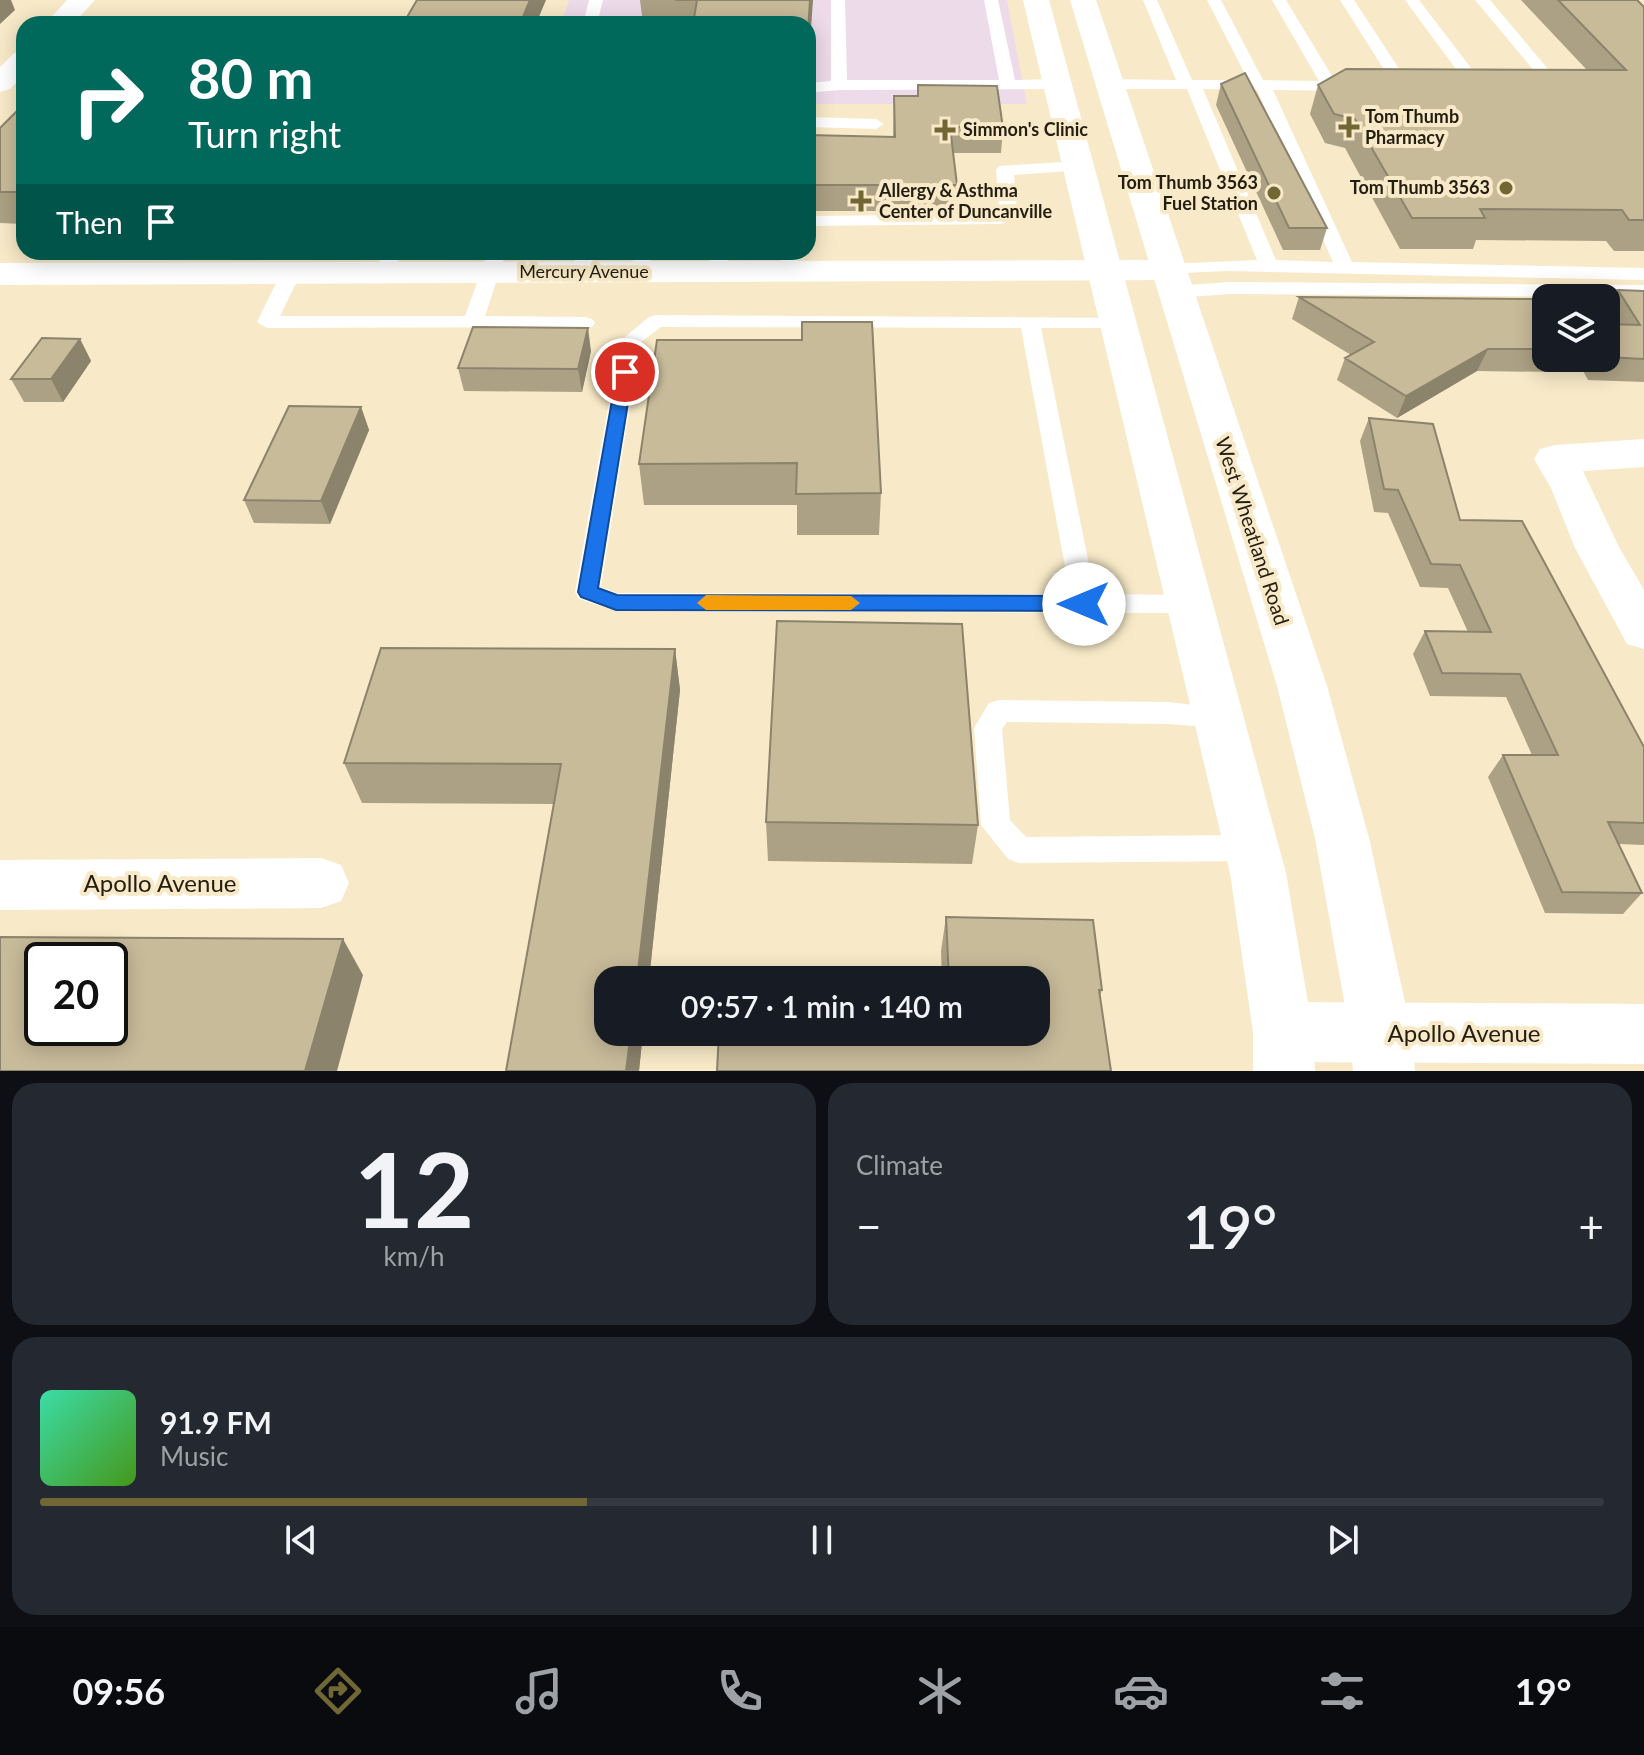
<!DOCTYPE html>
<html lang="en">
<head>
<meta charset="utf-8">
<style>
  :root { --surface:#171b24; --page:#242831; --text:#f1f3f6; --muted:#9ea1a6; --line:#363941; --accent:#706734 }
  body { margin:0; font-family:Lato,sans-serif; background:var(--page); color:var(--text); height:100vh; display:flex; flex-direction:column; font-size:30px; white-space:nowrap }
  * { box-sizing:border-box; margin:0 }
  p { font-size:26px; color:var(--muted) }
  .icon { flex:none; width:44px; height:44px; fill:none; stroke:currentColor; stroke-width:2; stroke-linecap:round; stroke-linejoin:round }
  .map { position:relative; height:1071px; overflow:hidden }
  .side { display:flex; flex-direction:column; gap:12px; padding:12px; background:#0d0f14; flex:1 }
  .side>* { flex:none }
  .banner { position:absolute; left:16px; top:16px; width:800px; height:244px; border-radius:24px; box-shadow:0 4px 20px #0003; background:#00695c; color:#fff; overflow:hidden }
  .controls { position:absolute; left:1532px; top:284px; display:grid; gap:16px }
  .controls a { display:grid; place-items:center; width:88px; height:88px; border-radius:16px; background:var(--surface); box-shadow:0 4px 20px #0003; font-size:40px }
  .speed { position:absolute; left:24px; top:942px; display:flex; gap:16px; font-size:40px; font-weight:700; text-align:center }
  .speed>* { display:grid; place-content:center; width:104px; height:104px; border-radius:50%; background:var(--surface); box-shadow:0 4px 20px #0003; line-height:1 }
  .speed .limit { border:4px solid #111; border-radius:12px; background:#fff; color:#111 }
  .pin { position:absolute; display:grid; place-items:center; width:68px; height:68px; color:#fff; margin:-34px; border:4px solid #fff; border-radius:50%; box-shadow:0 2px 8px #0007 }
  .me { position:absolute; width:88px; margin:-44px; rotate:270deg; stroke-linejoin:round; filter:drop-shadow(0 0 6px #0008) }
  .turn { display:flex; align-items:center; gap:28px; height:168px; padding:0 40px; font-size:36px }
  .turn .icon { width:104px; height:104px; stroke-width:2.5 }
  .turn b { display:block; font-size:56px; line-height:68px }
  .then { display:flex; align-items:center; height:76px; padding:0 40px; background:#0003; gap:16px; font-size:30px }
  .big { font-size:60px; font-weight:600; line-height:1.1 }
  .side .card { flex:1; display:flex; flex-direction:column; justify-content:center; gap:12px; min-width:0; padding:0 28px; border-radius:24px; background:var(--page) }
  .side .dial { align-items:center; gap:0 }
  .dial b { font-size:104px; line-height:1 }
  .song { display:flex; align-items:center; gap:24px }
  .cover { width:96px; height:96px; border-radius:12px; background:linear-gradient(135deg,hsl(160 70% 55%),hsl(100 70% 35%)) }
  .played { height:8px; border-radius:4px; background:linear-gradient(90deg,var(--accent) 35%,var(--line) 35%) }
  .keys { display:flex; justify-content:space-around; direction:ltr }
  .heat { display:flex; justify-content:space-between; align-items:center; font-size:44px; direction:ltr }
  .side .tiles { flex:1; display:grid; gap:12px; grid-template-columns:1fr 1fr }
  .card:last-child { grid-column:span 2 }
  .trip { position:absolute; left:594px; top:966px; width:456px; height:80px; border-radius:24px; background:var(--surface); box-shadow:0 4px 20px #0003; font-weight:600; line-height:80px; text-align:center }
  .dock { display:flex; height:128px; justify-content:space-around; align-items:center; background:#090b0e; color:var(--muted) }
  .dock .icon { width:56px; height:56px }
  .dock .selected { color:var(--accent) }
  .dock b { font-size:36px; color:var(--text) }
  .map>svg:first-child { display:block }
  .commercial { fill:#eedbea }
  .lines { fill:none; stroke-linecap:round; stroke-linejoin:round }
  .lane { fill:#fff; fill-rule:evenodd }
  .street { fill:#fff; fill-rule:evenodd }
  .secondary { fill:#fff; fill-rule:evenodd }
  .wall { fill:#aca184 }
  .shaded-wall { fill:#8c836c }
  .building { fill:#c8bb9a; stroke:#8c836c; stroke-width:2; fill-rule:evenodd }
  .route { fill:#1a73e8; stroke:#114b97; stroke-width:2 }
  .slow { fill:#f59e0b }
  .poi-dot { fill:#706734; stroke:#f8eac8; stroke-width:3 }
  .labels { text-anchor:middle; stroke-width:8; stroke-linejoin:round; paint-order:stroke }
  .far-poi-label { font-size:18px; font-weight:bold; fill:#231e11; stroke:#f8eac8; text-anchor:start }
  .far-street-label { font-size:18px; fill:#231e11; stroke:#f8eac8 }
  .street-label { font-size:20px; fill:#231e11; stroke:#f8eac8 }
  .near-street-label { font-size:24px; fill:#231e11; stroke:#f8eac8 }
</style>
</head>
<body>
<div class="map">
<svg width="1644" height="1071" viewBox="0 0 1644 1071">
  <rect width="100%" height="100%" fill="#f8eac8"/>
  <path class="commercial" d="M569 0H1007L1027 104H808V24H561Z"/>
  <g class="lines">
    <path class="lane" d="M589 0H603L597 24H583Z
      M831 0H845L847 80H999L984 0H998L1015 80 1058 79 1066 84 1058 89 839 90 808 93V83L831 81Z
      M1143 0H1157L1192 80H1248L1207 0H1221L1263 80 1319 81 1272 0H1286L1335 81 1356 83 1358 86 1350 91 1273 90 1352 262 1644 268V280L1226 271 1161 274 1158 270 1168 264 1257 260 1187 89H1109L1101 84 1109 79 1176 80ZM1203 89 1257 90 1333 262 1276 260Z
      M1340 0H1354L1411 87 1409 90H1397Z
      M1405 0H1419L1484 85V91H1472Z
      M1475 0H1490L1553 75 1559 85 1557 88 1533 91 1531 88 1542 83 1541 79Z
      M808 117 876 119 884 124 876 129 808 127Z
      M1078 161 1087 166 1084 170 1014 175 1017 209 1005 223 999 224 808 226V216L994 214 999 208 996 170 999 166Z
      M385 252H403L389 277 382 279 372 273Z
      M488 252H506L485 316 585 317 592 319 595 323 592 327 267 328 257 322 281 273 291 267 301 273 280 316H465Z
      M577 252H595L588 276H574L571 272Z
      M635 252H653L647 276H633L630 272Z
      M711 252H729L725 275 718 277 708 271Z
      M780 252H798L796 275H782Z
      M1229 282 1644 285V297L1229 294 1175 298 1165 292 1175 286Z
      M656 315 1125 318 1128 322 1125 326 1118 328H1041L1095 594 1190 595 1199 597 1203 604 1199 611 1190 613 616 611 579 599 575 592 620 341 649 317ZM661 327 1021 328 1070 594 617 593 601 587 640 343Z
      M999 700 1168 702 1229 709 1233 717 1229 725 1219 728 1168 724 1007 722 1002 729 1010 820 1026 837 1252 835 1263 839 1267 848 1263 857 1252 861 1019 863 1008 859 981 825 974 728 989 703Z"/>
    <path class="street" d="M67 0H95L73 24H45Z
      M24 51V75L10 89 0 92V67L14 53Z
      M1168 260 1180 263 1185 270 1180 277 1168 280 0 285V263Z
      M1644 439V467L1583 471 1619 547 1644 590V649L1627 644 1575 548 1551 488 1534 459 1540 449 1555 445Z
      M321 858 341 865 349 883 341 901 321 908 0 910V860Z
      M1283 1002 1644 1004V1064L1283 1062 1261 1053 1253 1032 1261 1011Z"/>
    <path class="secondary" d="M1023 0H1049L1286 873 1313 1032 1315 1071H1253V1032L1230 873Z
      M1070 0H1096L1327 686 1369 838 1412 1034 1415 1071H1353L1350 1034 1315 838 1277 686Z"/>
  </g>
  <path class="wall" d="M640 0H813L808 24H643Z
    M1521 0H1637L1644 7V251H1614L1606 241 1476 240 1473 249H1400L1345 148 1325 143 1310 114 1318 85 1586 69Z
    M1221 84 1327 228 1320 250H1283L1216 105Z
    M918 85 1003 128 1001 153H953L957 185 955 211H808V135L893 137 894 96H917Z
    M24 104V224L0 223V128Z
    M1618 290 1644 291V382L1588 380 1576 358H1606V324H1614L1607 312Z
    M1299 297 1546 319V358H1561L1554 372 1477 371 1397 418 1337 380 1345 358 1351 355 1292 319Z
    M80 339 91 361 63 402H24L11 379Z
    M657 340 881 493 879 535H797V505H644L639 464Z
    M591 351 582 392 464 391 458 368Z
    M361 407 369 430 330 524 254 523 244 500Z
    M1369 418 1460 520 1644 747V845L1619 844 1642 893 1623 914 1545 913 1488 777 1503 755H1532L1506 697 1430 696 1413 654 1425 631 1468 632 1448 588 1420 587 1388 513 1374 512 1360 441Z
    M381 648 675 649 680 690 649 980H608V1032H643L639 1071H506L554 804 362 803 344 763Z
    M766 822 978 825 972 864 768 861Z
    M946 917 1102 990 1100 996 1036 1032V980H942L941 951Z"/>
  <path class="shaded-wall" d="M0 0H11L15 10 0 24Z
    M530 0H546L536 24H520Z
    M810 0H813L808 71V31Z
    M588 328 591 351 582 392 578 369Z
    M80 339 91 361 63 402 51 379Z
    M1488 349 1477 371 1397 418 1406 396Z
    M361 407 369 430 330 524 321 501Z
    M675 649 680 690 649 980H637Z
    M343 939 363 975 337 1071H305Z
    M631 1032H643L639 1071H626Z"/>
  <path class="building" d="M417 0H530L520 24H403Z
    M675 0H810L808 31V24H693L697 0Z
    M1558 0H1637L1644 7V220H1629L1622 210 1480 209 1485 218H1412L1355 119 1334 114 1318 85 1346 69 1626 70Z
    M1245 73 1327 228H1289L1221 84Z
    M918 85 997 86 1003 128 950 127 957 185H808V135L895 137 894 96H918Z
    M24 104V192H0V128Z
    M1618 290 1644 291V359L1606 357V324L1640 325Z
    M1299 297 1533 299 1546 319V349H1488L1406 396 1345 358 1374 342Z
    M802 322H872L881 493 796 494 797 463 639 464 657 340H802Z
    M473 327 588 328 578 369 458 368Z
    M42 338 80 339 51 379H11Z
    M289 406 361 407 321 501 244 500Z
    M1369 418 1433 424 1460 520 1522 521 1644 747V823L1608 822 1642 893 1562 892 1503 755H1558L1520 674 1442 673 1425 631 1491 632 1460 565 1431 564 1398 490 1384 489Z
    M777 621 962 624 978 825 766 822Z
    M381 648 675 649 637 980H608V1032H631L626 1071H506L561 764 344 763Z
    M946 917 1093 920 1102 990H1099L1111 1071H717L719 1032H1036V980H949Z
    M0 937 343 939 305 1071H0ZM42 960H110V1028H42Z"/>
  <path class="route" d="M625 367 633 372 598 588 617 595 1084 596 1094 604 1084 611 616 610 581 597 578 592 617 372Z"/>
  <path class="slow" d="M706 595 851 596 860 603 851 610H706L697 603Z"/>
  <g class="poi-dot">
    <path d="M1345 115h8v8h8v8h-8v8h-8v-8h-8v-8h8z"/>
    <path d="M941 118h8v8h8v8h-8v8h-8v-8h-8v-8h8z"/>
    <circle cx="1506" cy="188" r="8"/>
    <circle cx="1274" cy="193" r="8"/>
    <path d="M857 189h8v8h8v8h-8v8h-8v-8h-8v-8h8z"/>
  </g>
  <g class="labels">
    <g class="far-poi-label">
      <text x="1365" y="123">Tom Thumb<tspan x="1365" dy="21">Pharmacy</tspan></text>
      <text x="963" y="136">Simmon's Clinic</text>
      <text x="1258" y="189" text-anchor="end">Tom Thumb 3563<tspan x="1258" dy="21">Fuel Station</tspan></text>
      <text x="1490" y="194" text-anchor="end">Tom Thumb 3563</text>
      <text x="879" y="197">Allergy &amp; Asthma<tspan x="879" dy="21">Center of Duncanville</tspan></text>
    </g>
    <g class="far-street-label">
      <text x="584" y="278">Mercury Avenue</text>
    </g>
    <g class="street-label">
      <text transform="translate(1252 531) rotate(72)" y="7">West Wheatland Road</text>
    </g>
    <g class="near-street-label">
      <text x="160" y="892">Apollo Avenue</text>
      <text x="1464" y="1042">Apollo Avenue</text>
    </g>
  </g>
</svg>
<div class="controls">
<a><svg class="icon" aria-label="layers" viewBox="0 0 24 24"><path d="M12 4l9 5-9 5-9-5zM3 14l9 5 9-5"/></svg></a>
</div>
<div class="speed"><div class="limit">20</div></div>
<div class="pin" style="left:625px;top:372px;background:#d93025"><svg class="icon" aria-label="arrive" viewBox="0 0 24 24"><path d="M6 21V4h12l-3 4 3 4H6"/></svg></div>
<svg class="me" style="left:1084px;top:604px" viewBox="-20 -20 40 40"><circle r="19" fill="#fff"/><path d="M0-13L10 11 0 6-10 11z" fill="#1a73e8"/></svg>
<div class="trip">09:57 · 1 min · 140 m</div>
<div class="banner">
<div class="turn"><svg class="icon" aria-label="right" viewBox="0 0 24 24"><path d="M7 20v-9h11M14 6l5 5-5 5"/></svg><div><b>80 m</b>Turn right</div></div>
<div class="then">Then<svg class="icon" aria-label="arrive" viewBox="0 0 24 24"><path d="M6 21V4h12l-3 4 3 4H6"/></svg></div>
</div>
</div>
<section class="side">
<div class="tiles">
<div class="card dial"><b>12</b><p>km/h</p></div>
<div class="card"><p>Climate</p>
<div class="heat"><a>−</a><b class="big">19°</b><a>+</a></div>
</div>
<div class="card">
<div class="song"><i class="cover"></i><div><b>91.9 FM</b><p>Music</p></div></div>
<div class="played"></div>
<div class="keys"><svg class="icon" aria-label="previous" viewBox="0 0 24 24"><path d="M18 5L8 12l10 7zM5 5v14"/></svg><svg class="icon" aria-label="pause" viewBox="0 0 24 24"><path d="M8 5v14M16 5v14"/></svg><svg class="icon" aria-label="next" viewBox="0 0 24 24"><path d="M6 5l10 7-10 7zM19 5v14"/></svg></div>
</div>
</div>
</section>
<nav class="dock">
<b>09:56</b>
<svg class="icon selected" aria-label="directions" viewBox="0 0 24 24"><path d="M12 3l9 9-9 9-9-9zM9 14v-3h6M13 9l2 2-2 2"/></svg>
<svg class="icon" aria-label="music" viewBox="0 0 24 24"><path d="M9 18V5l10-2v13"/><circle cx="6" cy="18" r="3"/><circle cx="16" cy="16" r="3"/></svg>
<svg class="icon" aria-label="phone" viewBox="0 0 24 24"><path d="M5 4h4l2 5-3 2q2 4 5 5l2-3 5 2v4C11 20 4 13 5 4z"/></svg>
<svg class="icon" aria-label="climate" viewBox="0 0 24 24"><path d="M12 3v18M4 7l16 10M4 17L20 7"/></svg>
<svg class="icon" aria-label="car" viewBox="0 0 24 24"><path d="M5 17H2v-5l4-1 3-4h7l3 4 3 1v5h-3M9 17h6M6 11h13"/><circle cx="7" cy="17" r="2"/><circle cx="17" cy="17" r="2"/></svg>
<svg class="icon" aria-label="filters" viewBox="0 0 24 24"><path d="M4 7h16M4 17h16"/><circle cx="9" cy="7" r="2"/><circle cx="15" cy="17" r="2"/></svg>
<b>19°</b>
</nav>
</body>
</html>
